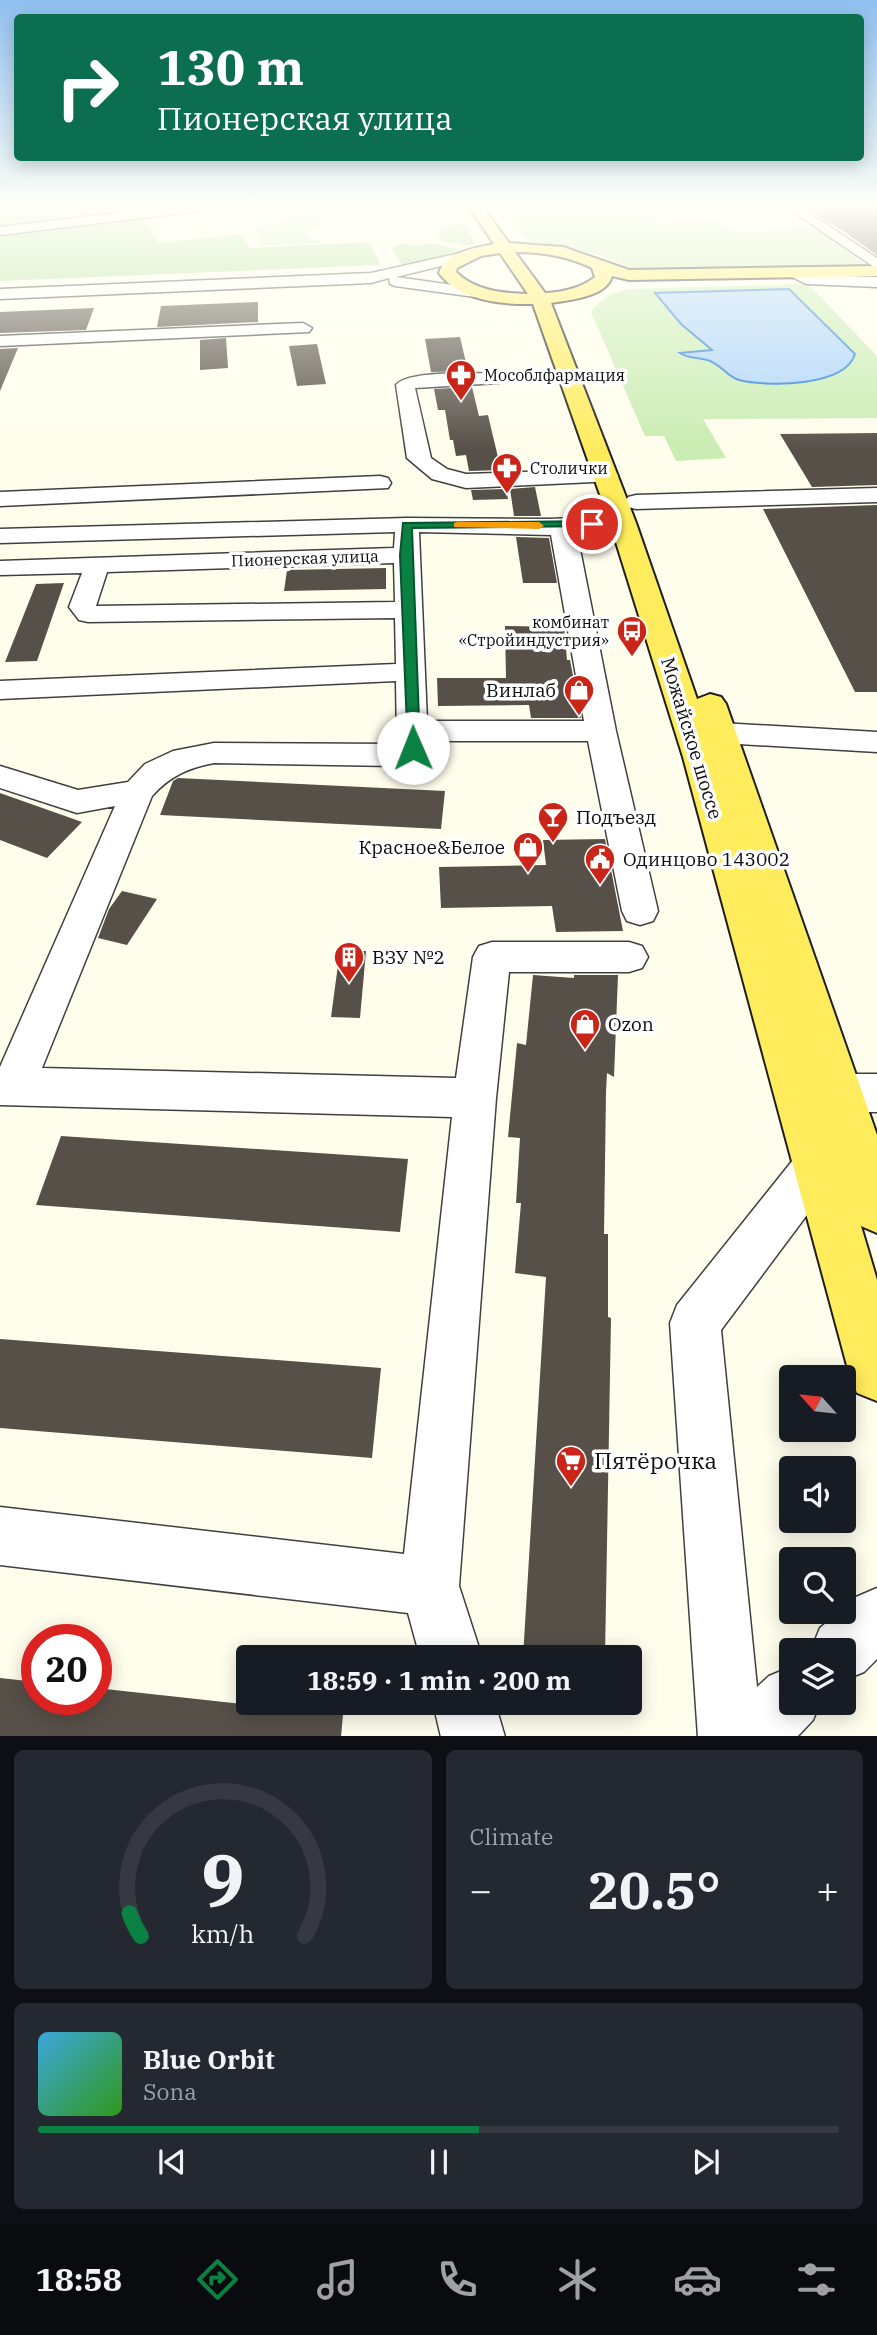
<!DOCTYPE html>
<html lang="en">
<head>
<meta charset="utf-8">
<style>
  :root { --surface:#171b24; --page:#242831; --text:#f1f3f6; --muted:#9ea1a6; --line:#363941; --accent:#0b8043 }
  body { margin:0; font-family:"IBM Plex Serif",serif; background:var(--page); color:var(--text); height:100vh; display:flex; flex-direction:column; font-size:26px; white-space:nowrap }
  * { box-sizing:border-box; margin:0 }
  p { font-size:23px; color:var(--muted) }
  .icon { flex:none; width:38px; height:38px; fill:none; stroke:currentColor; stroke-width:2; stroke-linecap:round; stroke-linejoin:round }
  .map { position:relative; height:1736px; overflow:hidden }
  .sheet { display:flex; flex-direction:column; gap:14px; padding:14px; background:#0d0f14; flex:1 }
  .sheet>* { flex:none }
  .top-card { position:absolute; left:14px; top:14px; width:850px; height:147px; border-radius:7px; box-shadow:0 4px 18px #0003; background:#0b6e4f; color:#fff; overflow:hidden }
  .needle { width:46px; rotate:297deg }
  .controls { position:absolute; left:779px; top:1365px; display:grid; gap:14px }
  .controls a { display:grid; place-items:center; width:77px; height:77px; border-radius:7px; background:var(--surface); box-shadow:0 4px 18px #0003; font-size:35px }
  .speed { position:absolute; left:21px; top:1624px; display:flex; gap:14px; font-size:35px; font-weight:700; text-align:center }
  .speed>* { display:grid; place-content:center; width:91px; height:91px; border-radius:50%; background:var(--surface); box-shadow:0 4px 18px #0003; line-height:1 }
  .speed .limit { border:10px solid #d22; background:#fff; color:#111 }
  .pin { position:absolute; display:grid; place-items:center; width:60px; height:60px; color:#fff; margin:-30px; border:4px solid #fff; border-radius:50%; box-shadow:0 2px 7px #0007 }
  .me { position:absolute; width:77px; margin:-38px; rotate:359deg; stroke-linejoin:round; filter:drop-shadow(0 0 5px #0008) }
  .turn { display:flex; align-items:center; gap:24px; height:147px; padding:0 28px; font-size:32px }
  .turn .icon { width:91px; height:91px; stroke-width:2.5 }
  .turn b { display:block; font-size:49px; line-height:60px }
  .big { font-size:52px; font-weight:800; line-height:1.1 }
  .sheet .widget { flex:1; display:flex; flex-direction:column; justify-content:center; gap:10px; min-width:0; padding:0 24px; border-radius:10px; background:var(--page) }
  .sheet .dial { align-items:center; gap:0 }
  .dial svg { height:182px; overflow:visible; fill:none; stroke:var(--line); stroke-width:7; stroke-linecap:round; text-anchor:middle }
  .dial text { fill:var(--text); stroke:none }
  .song { display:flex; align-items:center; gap:21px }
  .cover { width:84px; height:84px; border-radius:10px; background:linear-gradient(135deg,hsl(200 70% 55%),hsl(110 70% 35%)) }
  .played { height:7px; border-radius:4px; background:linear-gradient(90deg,var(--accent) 55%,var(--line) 55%) }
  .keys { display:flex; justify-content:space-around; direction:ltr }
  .heat { display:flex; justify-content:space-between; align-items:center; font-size:38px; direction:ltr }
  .sheet .tiles { flex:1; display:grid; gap:14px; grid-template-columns:1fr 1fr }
  .widget:last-child { grid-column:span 2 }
  .trip { position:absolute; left:236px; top:1645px; width:406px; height:70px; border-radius:7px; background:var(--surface); box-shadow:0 4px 18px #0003; font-weight:800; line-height:70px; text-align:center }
  .tab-bar { display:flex; height:112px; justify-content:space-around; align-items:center; background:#090b0e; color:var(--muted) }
  .tab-bar .icon { width:49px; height:49px }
  .tab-bar .selected { color:var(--accent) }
  .tab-bar b { font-size:32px; color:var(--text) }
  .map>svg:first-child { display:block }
  .green { fill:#caedb3; fill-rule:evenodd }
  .forest { fill:#abdf91 }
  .water { fill:#add4fc; stroke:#2d7fd9; stroke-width:2 }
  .building { fill:#575048 }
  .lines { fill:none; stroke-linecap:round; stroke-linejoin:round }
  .minor-casing { stroke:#404040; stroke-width:3 }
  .major-casing { stroke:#1e1e1e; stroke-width:4 }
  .minor { fill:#fff; fill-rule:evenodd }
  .major { fill:#ffec5d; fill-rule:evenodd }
  .route { fill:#0b8043; stroke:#07532c; stroke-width:2 }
  .slow { fill:#f59e0b }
  .labels { text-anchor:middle; stroke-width:7; stroke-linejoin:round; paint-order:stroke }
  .far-poi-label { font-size:16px; fill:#0d0d0d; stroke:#fff; text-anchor:start }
  .far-street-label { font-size:16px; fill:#0d0d0d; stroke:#fff }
  .poi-label { font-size:19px; fill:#0d0d0d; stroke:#fff; text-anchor:start }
  .street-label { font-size:19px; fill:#0d0d0d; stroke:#fff }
  .near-poi-label { font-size:23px; fill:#0d0d0d; stroke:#fff; text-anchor:start }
</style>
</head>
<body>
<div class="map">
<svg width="877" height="1737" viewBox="0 0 877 1737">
  <rect width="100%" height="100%" fill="#fffeed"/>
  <path class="green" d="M311 207 350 209 314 220 321 224 306 231 308 238 327 242 262 246 255 229 311 212Z
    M502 207H641L657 222 716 220 735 232 815 228 866 265 641 272 593 253 527 241Z
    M808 284 877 356V418L703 419 726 458 676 461 664 436H645L591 312C602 297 613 292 630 289ZM789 289 855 354 736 380 720 365 682 354 713 351 699 338Z"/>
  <path class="forest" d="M0 207H181L139 212 158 243 242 234 250 248 370 242 380 265 0 281Z
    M463 222 475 243 468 246 438 240 442 235 434 232Z
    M402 243 416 246 430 243 460 250 403 267 392 247Z"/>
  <path class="water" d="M789 289 855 354C845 387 767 387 739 380 727 377 720 363 707 360 697 357 689 359 680 353L712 350 681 324 655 293Z"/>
  <path class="building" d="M804 207H877V255L843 231Z
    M258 302V322L157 327 161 306Z
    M94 308 86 330 0 333V312Z
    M460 337 468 371 431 372 425 339Z
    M226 338 228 368 200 370V340Z
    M317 344 326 384 297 386 289 346Z
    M18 348 0 391V349Z
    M472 387 479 416 488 415 501 470 469 471 466 455 456 456 453 440H450L445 410H438L434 389Z
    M877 433V485L812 487 780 434Z
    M535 487 541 516H514L510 489Z
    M506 489 508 499 473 500 471 490Z
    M877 505V692H855L763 509Z
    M516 537 549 538 557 583H523Z
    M386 568V589L284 591 287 570Z
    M64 583 37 661 5 662 36 584Z
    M505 626 564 627 567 660H570L581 718H531L529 705 438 706 437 678H506Z
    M178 778 445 791 441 829 160 815 173 781Z
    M0 793 82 822 47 858 0 840Z
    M605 839 623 931 556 932 552 906 441 908 439 867 546 865 543 840Z
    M122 891 157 899 127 945 98 938 109 909Z
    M340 950 366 951 360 1018 331 1017Z
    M533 975 574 978V975H618L614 1077 607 1073 606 1092 604 1234H608V1317L611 1318 605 1657H523L546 1277 515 1273 521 1203H516L520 1138 508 1137 517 1043 526 1045Z
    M61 1136 408 1159 400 1232 36 1205Z
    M0 1339 381 1368 372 1458 0 1428Z
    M0 1678 37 1682V1699H96V1688L343 1715 341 1737H0Z"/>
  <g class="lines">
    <g class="minor-casing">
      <path id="minor" d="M170 207H206L200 211 0 235V227Z
        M413 207H430L419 211Z
        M786 207H800L877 258V269Z
        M469 251 474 252 476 255 474 258 396 277 481 289 483 292 475 297 395 286 390 284 389 278 371 283 0 299V289L371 273Z
        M804 267 809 269 810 275 877 277V287L806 284 788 275Z
        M303 323 312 328 309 332 0 346V336Z
        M492 373 499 375 501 379 499 383 415 388 431 458 447 469 466 474 607 469 615 471 618 476 615 481 466 488 432 479 407 458 396 385C408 370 471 374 492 373Z
        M380 476 388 478 391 483 388 488 0 506V492Z
        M877 488V502L636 509 628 507 625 502 628 497 636 495Z
        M623 516 631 518 635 523 631 528 573 532 578 539 616 731 658 911 653 921 640 925 627 921 622 911 588 741H428C429 759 410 764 395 766L214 763C188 768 170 776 152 796L42 1068 456 1078 473 957 479 946 492 942H629L642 946 648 957 642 968 629 972H509L496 1098 459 1586 482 1657H420L408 1613 0 1565V1507L404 1554 452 1117 0 1105V1067L115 806 77 813 0 788V766L78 790 128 782 145 764 173 751 214 743 397 744 396 681 0 699V681L396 664 395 618 88 622 79 620 69 607 82 573 0 575V561L394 548 395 532 0 543V529L407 518 549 519ZM419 532 551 535 584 721H427ZM394 563 395 602 96 606 107 572Z
        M721 723 877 732V752L721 743 710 740 706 733 710 726Z
        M841 1074H877V1112H841L826 1107 820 1093 826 1079Z
        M817 1144 833 1150 839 1165 833 1180 721 1330 757 1687 769 1676 791 1667V1703H820L813 1720 797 1737H698L670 1323 677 1305 801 1150Z
        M877 1588V1659L864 1672 844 1680V1650H811L820 1628 839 1612H844V1608L856 1597Z
        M433 1703H495L505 1737H441Z"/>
    </g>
    <g class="major-casing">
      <path id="major" d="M469 207H483L509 243 563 247 629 270 877 266V276L629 280 612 276C607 297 569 300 551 303L636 523 697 699 710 694 721 697 726 704 877 1135V1233L861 1226 877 1280V1401L857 1393 849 1373 683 757 610 523 533 304C501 305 459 300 439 273 445 252 475 248 494 244ZM515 252C543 252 567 256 592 268L595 277C581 288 563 292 545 293ZM500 253 528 294C502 293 475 291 456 272L457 268 481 256Z"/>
    </g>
    <use href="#minor" class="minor"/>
    <use href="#major" class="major"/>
  </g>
  <linearGradient id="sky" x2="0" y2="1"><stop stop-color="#90c1f0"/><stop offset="0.46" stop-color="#fffff7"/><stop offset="1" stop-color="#fffff7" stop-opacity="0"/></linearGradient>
  <rect width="877" height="450" fill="url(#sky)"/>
  <path class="route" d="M592 521 598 524 596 526 412 528 420 748 413 753 408 751 400 555 403 523Z"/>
  <path class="slow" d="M457 522H539L544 526 539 529 454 527V523Z"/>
  <defs>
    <g id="pharmacy-pin" transform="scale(1.575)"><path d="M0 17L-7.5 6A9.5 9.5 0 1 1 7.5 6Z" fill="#c92619" stroke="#fff"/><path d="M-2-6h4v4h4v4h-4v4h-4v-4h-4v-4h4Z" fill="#fff"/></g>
    <g id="bus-pin" transform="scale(1.575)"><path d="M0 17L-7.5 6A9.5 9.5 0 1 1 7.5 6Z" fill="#c92619" stroke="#fff"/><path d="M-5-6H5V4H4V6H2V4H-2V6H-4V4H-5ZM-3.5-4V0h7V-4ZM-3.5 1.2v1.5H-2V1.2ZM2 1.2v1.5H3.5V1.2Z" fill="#fff"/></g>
    <g id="shop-pin" transform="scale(1.575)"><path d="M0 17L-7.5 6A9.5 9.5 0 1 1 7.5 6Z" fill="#c92619" stroke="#fff"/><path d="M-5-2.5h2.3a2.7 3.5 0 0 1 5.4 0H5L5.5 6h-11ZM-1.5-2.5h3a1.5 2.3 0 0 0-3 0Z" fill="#fff"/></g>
    <g id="bar-pin" transform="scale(1.575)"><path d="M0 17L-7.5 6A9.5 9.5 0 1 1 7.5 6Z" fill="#c92619" stroke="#fff"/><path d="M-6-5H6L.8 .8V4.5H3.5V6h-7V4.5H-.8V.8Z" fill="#fff"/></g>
    <g id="civic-pin" transform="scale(1.575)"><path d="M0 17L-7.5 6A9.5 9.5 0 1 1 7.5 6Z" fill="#c92619" stroke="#fff"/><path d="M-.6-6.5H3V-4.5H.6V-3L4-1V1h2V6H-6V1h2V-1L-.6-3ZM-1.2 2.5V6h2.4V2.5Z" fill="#fff"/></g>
    <g id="building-pin" transform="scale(1.575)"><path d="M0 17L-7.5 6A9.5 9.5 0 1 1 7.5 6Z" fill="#c92619" stroke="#fff"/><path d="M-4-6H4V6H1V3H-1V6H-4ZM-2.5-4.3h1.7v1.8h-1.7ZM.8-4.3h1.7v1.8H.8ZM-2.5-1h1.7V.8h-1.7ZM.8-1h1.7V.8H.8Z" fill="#fff"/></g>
    <g id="supermarket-pin" transform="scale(1.575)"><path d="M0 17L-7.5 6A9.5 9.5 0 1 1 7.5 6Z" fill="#c92619" stroke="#fff"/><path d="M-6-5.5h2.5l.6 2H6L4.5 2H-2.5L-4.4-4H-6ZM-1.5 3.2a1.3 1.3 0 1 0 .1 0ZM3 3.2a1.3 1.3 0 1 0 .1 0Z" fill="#fff"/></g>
  </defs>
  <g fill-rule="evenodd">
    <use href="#pharmacy-pin" x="461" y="375"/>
    <use href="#pharmacy-pin" x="507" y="468"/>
    <use href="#bus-pin" x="632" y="631"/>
    <use href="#shop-pin" x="579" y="690"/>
    <use href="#bar-pin" x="553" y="817"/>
    <use href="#shop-pin" x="528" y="847"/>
    <use href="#civic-pin" x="600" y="859"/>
    <use href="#building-pin" x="349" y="957"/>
    <use href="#shop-pin" x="585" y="1024"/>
    <use href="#supermarket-pin" x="571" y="1461"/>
  </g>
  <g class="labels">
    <g class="far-poi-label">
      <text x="484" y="381">Мособлфармация</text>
      <text x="530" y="474">Столички</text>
      <text x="609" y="628" text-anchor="end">комбинат<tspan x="609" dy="18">«Стройиндустрия»</tspan></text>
    </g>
    <g class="far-street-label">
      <text transform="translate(305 558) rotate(-2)" y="6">Пионерская улица</text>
    </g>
    <g class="poi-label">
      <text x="556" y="697" text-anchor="end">Винлаб</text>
      <text x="576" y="824">Подъезд</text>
      <text x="505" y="854" text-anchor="end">Красное&amp;Белое</text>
      <text x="623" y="866">Одинцово 143002</text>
      <text x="372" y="964">ВЗУ №2</text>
      <text x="608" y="1031">Ozon</text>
    </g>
    <g class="street-label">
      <text transform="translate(692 738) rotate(73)" y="7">Можайское шоссе</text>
    </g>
    <g class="near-poi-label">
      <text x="594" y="1469">Пятёрочка</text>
    </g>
  </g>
</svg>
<div class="controls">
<a><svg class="needle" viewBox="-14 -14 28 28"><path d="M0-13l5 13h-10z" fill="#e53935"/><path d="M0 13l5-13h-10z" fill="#9ea1a6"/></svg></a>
<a><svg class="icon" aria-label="sound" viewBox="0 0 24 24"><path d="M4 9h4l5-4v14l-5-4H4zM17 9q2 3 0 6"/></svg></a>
<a><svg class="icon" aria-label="search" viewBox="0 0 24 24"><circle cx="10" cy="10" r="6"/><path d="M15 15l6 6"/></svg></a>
<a><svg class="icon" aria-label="layers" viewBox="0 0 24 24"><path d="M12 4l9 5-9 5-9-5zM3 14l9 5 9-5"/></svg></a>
</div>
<div class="speed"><div class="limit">20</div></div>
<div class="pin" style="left:592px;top:524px;background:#d93025"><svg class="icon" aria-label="arrive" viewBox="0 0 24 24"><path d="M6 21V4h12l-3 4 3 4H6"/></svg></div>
<svg class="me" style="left:413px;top:748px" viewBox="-20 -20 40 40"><circle r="19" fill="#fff"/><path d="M0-13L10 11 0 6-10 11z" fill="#0b8043"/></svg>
<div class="trip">18:59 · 1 min · 200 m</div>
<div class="top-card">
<div class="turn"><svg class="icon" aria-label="right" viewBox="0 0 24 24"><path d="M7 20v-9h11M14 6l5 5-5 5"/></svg><div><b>130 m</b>Пионерская улица</div></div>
</div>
</div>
<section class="sheet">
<div class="tiles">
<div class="widget dial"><svg viewBox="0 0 100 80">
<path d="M14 69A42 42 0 1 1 86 69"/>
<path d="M14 69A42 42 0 0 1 9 59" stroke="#0b8043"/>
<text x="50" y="56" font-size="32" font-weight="700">9</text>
<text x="50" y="72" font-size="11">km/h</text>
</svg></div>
<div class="widget"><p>Climate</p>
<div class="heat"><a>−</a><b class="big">20.5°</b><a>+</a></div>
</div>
<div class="widget">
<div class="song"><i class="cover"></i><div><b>Blue Orbit</b><p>Sona</p></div></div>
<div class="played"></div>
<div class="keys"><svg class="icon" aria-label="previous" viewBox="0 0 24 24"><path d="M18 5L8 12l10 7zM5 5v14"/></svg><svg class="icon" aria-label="pause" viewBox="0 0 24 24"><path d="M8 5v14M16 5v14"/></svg><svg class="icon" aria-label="next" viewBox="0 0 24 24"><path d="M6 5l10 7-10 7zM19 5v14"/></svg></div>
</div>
</div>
</section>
<nav class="tab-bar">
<b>18:58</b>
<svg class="icon selected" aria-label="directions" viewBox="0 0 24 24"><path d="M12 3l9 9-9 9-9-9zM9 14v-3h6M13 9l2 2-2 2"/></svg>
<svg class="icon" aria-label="music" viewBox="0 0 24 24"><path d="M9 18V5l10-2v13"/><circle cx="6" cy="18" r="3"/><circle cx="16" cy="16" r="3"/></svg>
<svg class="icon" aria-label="phone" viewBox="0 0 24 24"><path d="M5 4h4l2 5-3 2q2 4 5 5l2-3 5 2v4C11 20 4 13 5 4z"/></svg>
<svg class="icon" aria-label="climate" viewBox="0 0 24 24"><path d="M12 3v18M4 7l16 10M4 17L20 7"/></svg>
<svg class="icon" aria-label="car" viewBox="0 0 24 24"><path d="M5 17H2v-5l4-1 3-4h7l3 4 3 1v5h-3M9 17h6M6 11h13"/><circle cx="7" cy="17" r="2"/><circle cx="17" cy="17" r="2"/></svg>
<svg class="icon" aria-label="filters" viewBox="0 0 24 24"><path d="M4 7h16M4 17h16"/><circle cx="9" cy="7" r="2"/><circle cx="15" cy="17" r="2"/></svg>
</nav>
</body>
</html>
